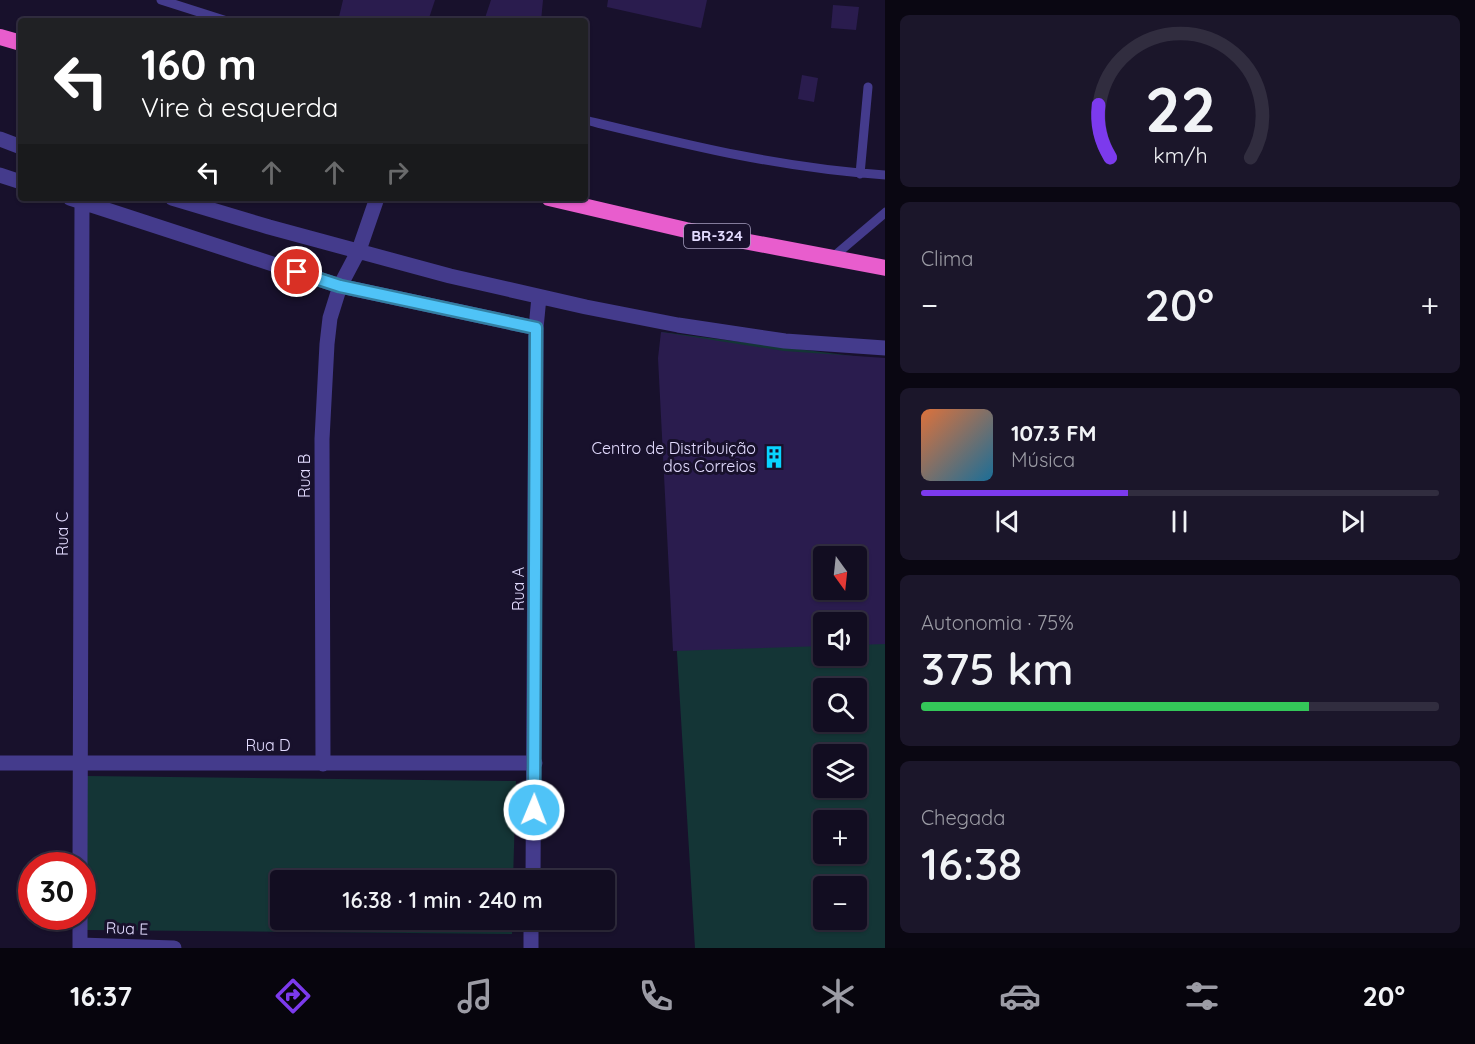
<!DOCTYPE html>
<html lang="pt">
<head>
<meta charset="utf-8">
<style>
  :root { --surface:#120d21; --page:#1b162a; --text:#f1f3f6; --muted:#9c9ca5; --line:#312d3f; --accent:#7c3aed }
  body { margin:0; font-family:Quicksand,sans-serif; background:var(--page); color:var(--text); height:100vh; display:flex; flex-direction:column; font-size:22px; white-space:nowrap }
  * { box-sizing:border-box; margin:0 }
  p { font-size:20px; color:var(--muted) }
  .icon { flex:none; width:33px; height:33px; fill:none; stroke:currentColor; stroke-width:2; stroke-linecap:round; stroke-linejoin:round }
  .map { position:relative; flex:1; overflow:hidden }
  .sheet { display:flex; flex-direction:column; gap:15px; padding:15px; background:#0a0712; width:590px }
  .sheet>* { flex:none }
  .guide { position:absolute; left:18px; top:18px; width:570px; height:183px; border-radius:6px; box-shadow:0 2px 4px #0004,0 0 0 2px var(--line); background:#202124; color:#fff; overflow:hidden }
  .needle { width:39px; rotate:165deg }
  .fabs { position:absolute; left:813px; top:546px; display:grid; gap:12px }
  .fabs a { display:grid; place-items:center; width:54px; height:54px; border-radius:6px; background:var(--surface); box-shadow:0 2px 4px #0004,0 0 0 2px var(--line); font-size:30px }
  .speed { position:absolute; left:18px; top:852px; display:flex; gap:12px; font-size:30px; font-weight:700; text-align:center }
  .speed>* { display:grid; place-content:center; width:78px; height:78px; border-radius:50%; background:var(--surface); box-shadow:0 2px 4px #0004,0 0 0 2px var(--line); line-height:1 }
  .speed .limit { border:9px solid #d22; background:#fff; color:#111 }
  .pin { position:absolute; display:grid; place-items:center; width:51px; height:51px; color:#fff; margin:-26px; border:3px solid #fff; border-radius:50%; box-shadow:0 2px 6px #0007 }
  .me { position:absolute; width:66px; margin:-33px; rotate:1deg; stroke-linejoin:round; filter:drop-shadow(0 0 4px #0008) }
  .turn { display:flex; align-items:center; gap:21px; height:126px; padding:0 24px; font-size:27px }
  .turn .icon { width:78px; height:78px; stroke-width:2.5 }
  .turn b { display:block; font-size:42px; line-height:51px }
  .lanes { display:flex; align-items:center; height:57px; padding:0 24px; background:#0003; justify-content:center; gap:30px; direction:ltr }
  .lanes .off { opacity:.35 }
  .big { font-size:45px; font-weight:600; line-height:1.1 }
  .sheet .card { flex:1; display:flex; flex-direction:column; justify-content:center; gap:9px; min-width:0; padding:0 21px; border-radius:9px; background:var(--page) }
  .sheet .dial { align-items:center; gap:0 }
  .dial svg { height:156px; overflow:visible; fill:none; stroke:var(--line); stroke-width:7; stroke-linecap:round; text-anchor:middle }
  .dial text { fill:var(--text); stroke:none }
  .song { display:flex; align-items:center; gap:18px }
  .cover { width:72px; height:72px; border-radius:9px; background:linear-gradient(135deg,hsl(20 70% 55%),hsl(200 70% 35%)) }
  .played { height:6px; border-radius:3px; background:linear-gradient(90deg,var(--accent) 40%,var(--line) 40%) }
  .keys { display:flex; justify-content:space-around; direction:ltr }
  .heat { display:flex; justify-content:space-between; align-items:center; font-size:33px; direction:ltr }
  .charge { height:9px; border-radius:4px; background:linear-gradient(90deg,#34c759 75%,var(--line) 0) }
  .trip { position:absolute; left:270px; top:870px; width:345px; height:60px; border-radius:6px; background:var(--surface); box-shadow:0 2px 4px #0004,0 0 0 2px var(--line); font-weight:600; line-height:60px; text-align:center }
  .menu { display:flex; height:96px; justify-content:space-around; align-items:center; background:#07050d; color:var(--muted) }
  .menu .icon { width:42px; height:42px }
  .menu .on { color:var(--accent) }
  .menu b { font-size:27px; color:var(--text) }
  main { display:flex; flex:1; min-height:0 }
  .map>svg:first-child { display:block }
  .green { fill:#143536; fill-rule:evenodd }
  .building { fill:#2a1c4e; fill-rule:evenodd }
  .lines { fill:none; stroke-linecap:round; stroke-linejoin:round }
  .service { stroke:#443b8c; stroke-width:9 }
  .minor { stroke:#443b8c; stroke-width:15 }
  .trunk { stroke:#e85dcd; stroke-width:16 }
  .route-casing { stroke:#337fa1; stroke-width:15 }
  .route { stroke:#4fc3f7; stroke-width:10 }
  .labels { text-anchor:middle; stroke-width:6; stroke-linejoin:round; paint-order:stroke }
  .shield { fill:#18112c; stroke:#a69fc0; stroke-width:1.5 }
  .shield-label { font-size:15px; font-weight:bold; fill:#e3dcff }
  .poi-label { font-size:16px; fill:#e3dcff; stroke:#18112c; text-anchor:end }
  .street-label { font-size:16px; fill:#e3dcff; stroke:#18112c }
</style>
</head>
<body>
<main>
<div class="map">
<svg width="886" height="948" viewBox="0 0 886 948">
  <rect width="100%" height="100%" fill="#18112c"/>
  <path class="green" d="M662 332 885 360V948H695L659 358ZM824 556H856V590H824ZM824 622H856V656H824ZM824 688H856V722H824ZM824 754H856V788H824ZM824 820H856V854H824ZM824 886H856V920H824Z
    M87 776 516 781 513 880H280V920H512V934L86 930Z"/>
  <path class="building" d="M343 0H435L428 21H355L339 17Z
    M491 0H543L541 21H484Z
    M608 0H707L701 28 607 7Z
    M833 5 859 7 856 30 831 28Z
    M802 75 818 78 814 102 798 99Z
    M661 332 784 351 885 358V644L856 645V622H824V646L673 651 658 358ZM824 556H856V590H824Z"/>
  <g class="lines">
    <path class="service" d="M161 0 227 21
      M585 120C688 145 779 168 886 175
      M860 174 868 87
      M833 257 886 212"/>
    <path class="minor" d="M0 139 21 147
      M0 175 21 182
      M70 198 340 286 536 328
      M172 198 269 227 450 276 586 307 678 325 785 341 886 348
      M0 763H535
      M323 764 322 439 327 344 330 318 340 286 359 250 377 198
      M80 866 82 202
      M533 880 536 328 539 297
      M80 945 174 948
      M80 948V916
      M531 948V920"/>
    <path class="trunk" d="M0 37 21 43
      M549 198 686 230 886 268"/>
  </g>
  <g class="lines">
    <g class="route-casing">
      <path id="route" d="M297 272 340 286 536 328 534 810"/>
    </g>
    <use href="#route" class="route"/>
  </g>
  <defs>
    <g id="building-bare" transform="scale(1.8)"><path d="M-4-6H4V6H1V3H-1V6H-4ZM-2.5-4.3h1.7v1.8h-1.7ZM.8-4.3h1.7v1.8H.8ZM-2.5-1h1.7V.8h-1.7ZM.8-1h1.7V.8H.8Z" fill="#08d4ff" stroke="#18112c" stroke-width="2.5" paint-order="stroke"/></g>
  </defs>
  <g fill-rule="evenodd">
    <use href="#building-bare" x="774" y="457"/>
  </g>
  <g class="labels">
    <rect class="shield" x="684" y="224" width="66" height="24" rx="4.5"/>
    <g class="shield-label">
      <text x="717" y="241">BR-324</text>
    </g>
    <g class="poi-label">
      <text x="756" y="454">Centro de Distribuição<tspan x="756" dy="18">dos Correios</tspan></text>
    </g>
    <g class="street-label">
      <text transform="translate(304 476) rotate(-90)" y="6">Rua B</text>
      <text transform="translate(62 534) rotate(-90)" y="6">Rua C</text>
      <text transform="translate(518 589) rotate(-90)" y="6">Rua A</text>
      <text x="268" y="751">Rua D</text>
      <text transform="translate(127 928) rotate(2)" y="6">Rua E</text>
    </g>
  </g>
</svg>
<div class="fabs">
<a><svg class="needle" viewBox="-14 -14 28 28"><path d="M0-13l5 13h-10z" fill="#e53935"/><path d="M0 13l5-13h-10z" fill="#9c9ca5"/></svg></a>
<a><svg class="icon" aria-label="sound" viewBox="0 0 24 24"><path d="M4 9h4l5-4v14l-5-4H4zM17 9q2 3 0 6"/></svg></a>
<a><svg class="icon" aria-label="search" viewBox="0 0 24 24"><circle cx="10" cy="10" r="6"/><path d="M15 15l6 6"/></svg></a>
<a><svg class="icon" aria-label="layers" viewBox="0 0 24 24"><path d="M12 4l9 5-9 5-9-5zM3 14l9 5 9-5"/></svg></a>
<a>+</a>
<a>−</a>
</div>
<div class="speed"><div class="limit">30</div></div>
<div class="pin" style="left:297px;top:272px;background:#d93025"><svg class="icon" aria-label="arrive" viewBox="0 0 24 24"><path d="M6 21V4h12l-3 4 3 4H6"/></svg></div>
<svg class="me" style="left:534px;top:810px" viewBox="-20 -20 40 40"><circle r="17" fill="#4fc3f7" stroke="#fff" stroke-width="3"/><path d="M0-11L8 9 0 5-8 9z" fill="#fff"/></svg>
<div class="trip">16:38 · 1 min · 240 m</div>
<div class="guide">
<div class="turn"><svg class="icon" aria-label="left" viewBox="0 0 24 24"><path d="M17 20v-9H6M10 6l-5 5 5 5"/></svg><div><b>160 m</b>Vire à esquerda</div></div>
<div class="lanes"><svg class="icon" aria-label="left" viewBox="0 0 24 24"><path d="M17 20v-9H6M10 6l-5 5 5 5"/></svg><svg class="icon off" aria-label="ahead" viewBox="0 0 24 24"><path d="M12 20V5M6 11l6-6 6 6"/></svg><svg class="icon off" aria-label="ahead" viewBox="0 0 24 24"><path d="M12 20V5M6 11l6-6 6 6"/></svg><svg class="icon off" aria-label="right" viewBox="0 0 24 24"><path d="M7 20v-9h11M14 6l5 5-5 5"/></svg></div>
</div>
</div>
<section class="sheet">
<div class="card dial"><svg viewBox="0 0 100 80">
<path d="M14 69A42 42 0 1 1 86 69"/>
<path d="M14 69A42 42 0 0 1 8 42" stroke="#7c3aed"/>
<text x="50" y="56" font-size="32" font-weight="700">22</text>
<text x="50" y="72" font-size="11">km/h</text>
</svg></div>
<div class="card"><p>Clima</p>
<div class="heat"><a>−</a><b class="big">20°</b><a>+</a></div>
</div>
<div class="card">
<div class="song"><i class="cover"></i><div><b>107.3 FM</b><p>Música</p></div></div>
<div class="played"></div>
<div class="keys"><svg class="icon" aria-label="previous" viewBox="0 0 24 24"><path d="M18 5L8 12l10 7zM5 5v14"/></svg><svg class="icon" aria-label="pause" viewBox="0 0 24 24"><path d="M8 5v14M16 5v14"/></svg><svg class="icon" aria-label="next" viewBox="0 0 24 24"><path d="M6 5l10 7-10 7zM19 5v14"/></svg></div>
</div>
<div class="card"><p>Autonomia · 75%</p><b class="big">375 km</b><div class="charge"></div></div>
<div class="card"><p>Chegada</p><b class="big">16:38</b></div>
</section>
</main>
<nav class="menu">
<b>16:37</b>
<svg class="icon on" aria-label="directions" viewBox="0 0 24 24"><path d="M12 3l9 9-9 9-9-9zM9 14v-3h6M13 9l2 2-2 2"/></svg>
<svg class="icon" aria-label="music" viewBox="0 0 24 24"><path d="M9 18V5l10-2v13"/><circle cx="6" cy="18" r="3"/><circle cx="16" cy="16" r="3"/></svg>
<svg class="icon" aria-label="phone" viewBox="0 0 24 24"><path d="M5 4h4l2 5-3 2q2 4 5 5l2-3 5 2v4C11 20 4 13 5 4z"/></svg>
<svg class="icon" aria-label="climate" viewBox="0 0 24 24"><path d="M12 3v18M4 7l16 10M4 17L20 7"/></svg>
<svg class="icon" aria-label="car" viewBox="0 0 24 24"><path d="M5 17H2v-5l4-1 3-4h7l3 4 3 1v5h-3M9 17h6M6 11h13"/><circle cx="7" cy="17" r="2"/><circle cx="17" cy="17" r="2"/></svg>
<svg class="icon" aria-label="filters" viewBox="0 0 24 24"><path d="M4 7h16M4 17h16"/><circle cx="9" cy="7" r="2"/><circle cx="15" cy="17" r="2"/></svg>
<b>20°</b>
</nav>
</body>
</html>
